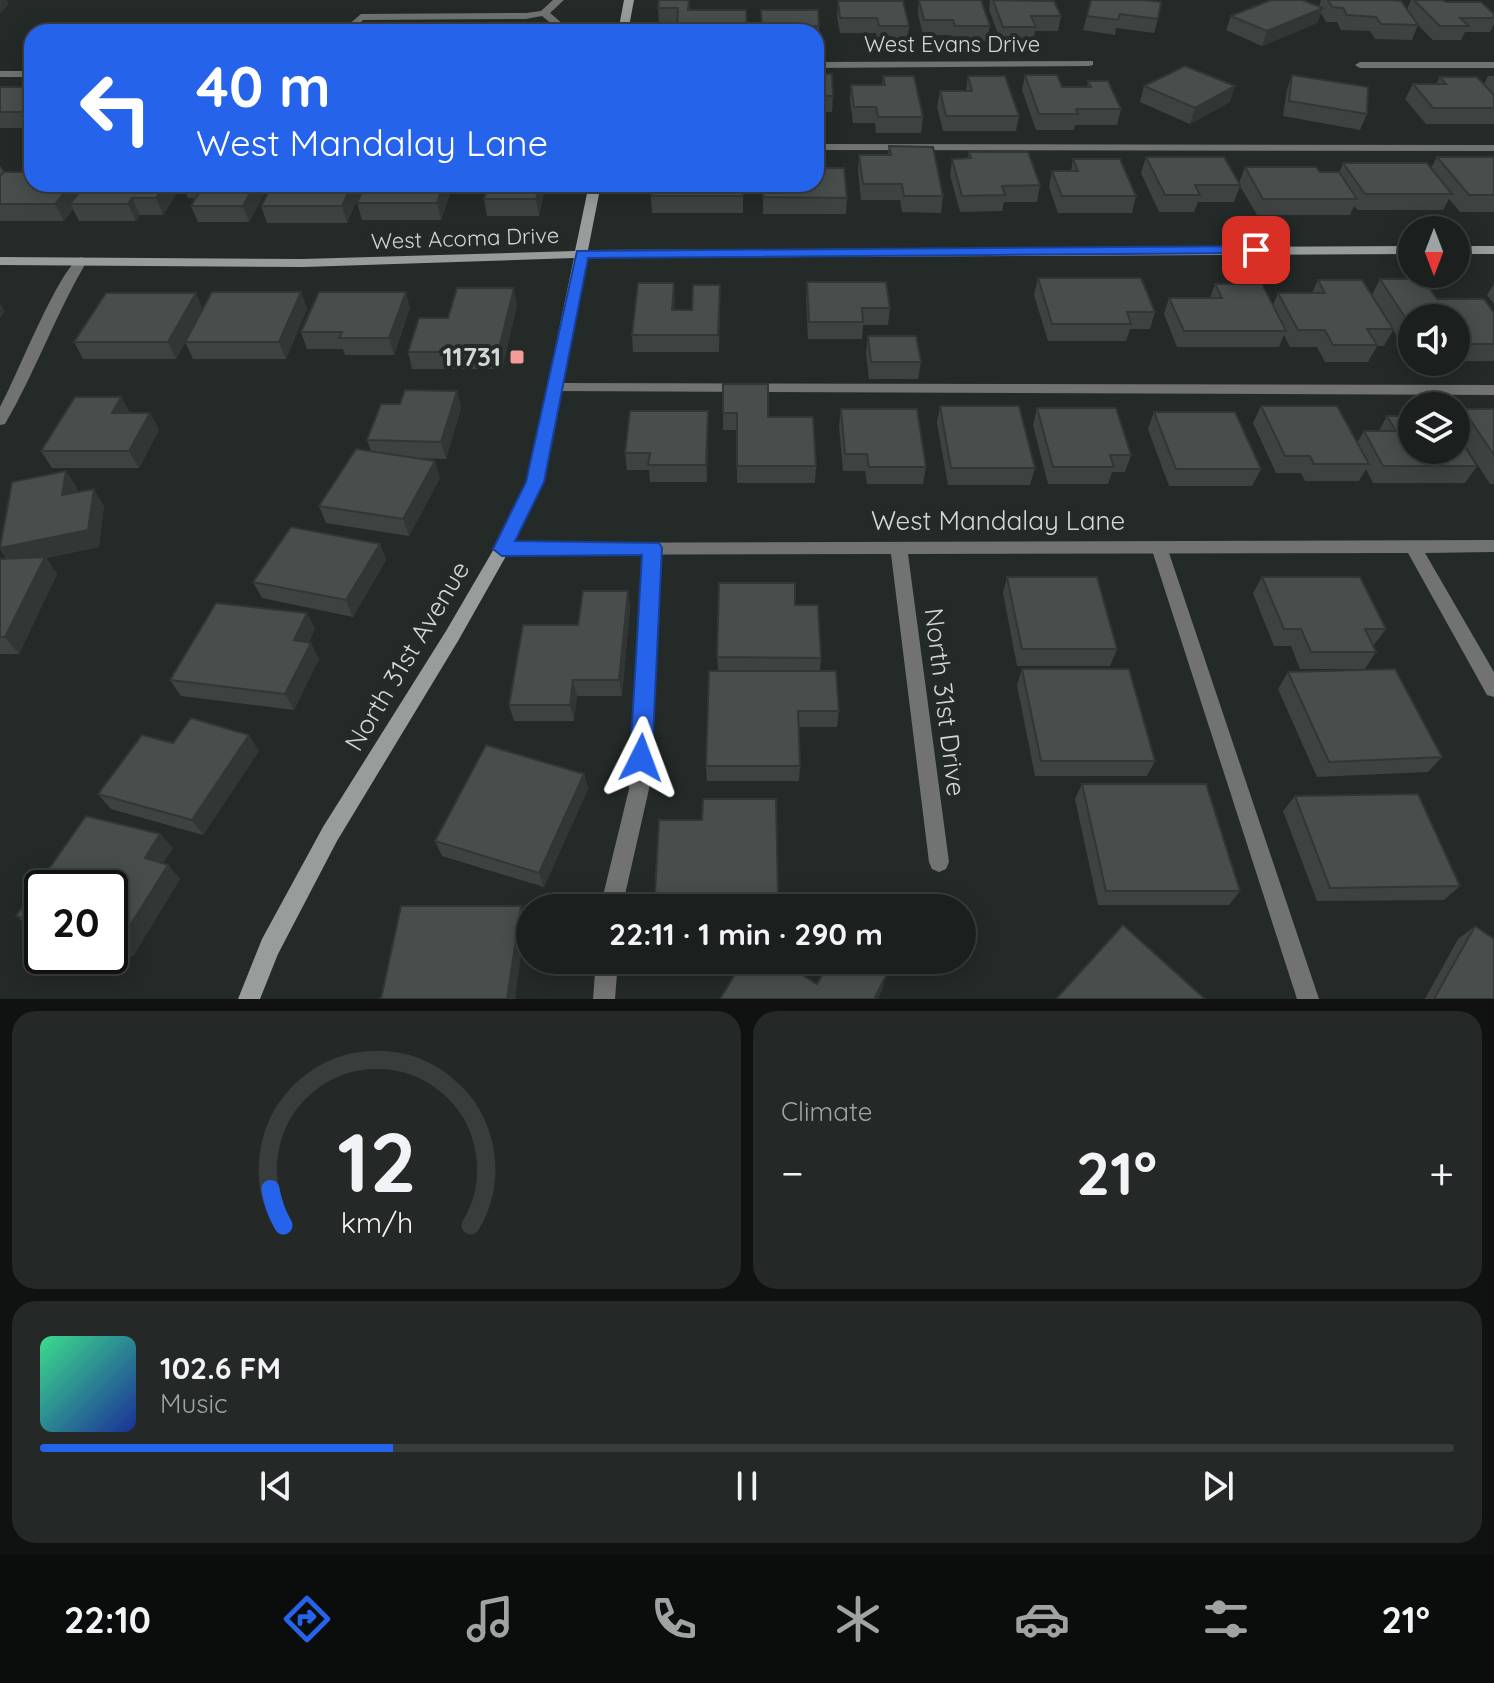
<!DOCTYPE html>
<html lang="en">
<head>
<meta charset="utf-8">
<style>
  :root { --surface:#1b201e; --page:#242827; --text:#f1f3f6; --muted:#a0a3a4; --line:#393e3c; --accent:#2563eb }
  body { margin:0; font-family:Quicksand,sans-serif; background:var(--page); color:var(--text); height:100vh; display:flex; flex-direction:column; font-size:30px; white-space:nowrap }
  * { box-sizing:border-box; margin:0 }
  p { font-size:26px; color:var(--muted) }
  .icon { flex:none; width:44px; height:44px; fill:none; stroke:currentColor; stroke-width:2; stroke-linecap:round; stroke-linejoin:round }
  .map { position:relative; height:999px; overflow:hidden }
  .side { display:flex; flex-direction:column; gap:12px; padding:12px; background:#0f1210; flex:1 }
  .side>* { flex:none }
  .guide { position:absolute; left:24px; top:24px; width:800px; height:168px; border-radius:24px; box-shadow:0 4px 20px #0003,0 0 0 2px var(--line); background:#2563eb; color:#fff; overflow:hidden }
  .needle { width:52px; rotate:180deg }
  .buttons { position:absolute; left:1398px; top:216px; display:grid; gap:16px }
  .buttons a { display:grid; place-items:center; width:72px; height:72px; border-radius:50%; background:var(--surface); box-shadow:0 4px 20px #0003,0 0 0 2px var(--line); font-size:40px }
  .speed { position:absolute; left:24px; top:870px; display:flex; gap:16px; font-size:40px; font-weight:700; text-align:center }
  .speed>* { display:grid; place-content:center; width:104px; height:104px; border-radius:50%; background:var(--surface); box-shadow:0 4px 20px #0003,0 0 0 2px var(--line); line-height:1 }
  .speed .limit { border:4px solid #111; border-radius:12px; background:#fff; color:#111 }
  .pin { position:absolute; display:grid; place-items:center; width:68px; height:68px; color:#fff; margin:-34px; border-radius:16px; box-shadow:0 4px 12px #0006 }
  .me { position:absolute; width:88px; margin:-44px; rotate:3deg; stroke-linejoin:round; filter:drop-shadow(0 0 6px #0008) }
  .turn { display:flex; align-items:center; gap:28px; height:168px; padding:0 40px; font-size:36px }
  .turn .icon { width:104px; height:104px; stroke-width:2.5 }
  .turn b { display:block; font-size:56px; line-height:68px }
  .big { font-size:60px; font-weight:700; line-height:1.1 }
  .side .card { flex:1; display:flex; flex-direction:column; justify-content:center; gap:12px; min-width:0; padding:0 28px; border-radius:24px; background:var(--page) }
  .side .dial { align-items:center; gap:0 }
  .dial svg { height:208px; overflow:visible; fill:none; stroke:var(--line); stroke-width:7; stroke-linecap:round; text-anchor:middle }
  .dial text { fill:var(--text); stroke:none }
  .song { display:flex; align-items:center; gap:24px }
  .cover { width:96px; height:96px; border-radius:12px; background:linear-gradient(135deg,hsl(150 70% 55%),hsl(230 70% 35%)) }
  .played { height:8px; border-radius:4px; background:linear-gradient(90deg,var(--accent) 25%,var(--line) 25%) }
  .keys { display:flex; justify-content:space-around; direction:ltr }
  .heat { display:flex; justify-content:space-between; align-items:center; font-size:44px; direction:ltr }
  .side .tiles { flex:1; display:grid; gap:12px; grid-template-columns:1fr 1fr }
  .card:last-child { grid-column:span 2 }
  .trip { position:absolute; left:516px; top:894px; width:460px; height:80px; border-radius:40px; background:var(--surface); box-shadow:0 4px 20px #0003,0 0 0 2px var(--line); font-weight:700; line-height:80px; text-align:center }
  .menu { display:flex; height:128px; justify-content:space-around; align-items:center; background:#0b0d0c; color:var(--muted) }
  .menu .icon { width:56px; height:56px }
  .menu .on { color:var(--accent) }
  .menu b { font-size:36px; color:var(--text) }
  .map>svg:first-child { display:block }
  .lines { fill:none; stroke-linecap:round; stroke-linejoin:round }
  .lane { fill:#707371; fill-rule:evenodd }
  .street { fill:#707371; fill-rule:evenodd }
  .secondary { fill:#989d9b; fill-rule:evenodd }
  .wall { fill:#3e4341 }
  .shaded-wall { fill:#323735 }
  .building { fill:#484e4c; stroke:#323735; stroke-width:2 }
  .route { fill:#2563eb; stroke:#184099; stroke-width:2 }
  .poi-dot { fill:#f59b9a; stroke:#242a28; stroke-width:3 }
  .labels { text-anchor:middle; stroke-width:8; stroke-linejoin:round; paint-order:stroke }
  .far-street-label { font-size:22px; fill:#d4d7d6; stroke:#242a28 }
  .poi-label { font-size:26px; font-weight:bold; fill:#d4d7d6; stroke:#242a28; text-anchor:end }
  .street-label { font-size:26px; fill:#d4d7d6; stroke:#242a28 }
</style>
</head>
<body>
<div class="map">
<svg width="1494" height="999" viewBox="0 0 1494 999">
  <rect width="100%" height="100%" fill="#242a28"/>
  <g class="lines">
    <path class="lane" d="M553 0H564L550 13 563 24 560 32H550L553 25 542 16 526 19 363 20 351 32H340L361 14 526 13 541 11Z
      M816 144 1494 145V151L816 150Z
      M556 383 1494 385V395L551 391 549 388Z
      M1159 541 1165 543 1167 547 1319 999H1297L1151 547 1153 543Z
      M652 542 658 544 660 548 649 789 622 908H600L629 789 644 548 646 544Z
      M596 960H618L615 999H593Z"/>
    <path class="street" d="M1093 61V65L1089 66 816 68V62Z
      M1494 62V68H1360L1355 65 1360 62Z
      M0 71H32V77H0Z
      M81 257 87 261C56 313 36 371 5 424L0 425V407C16 379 59 267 81 257Z
      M1494 540V552L1425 553 1494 672V697L1487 695 1408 553 908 554 949 862 946 869 939 872 932 869 929 862 891 554 502 555 496 553 494 549 496 545 502 543Z"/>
    <path class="secondary" d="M624 0H634L628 32H618Z
      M589 184H601L588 250 1412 246V254L586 258 543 482 510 549 458 641 337 841 278 954 260 999H238L262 939 323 827 446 631 495 547 527 482 574 258 303 267 0 265V257L303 259 575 251Z
      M1456 246H1494V254H1456Z"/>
  </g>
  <path class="wall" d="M689 0 690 10H746L747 32H677V23H659L658 8Z
    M919 0 990 26 987 41H953L951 35H923L918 14Z
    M990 0H1030L1061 16 1058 31H1035L1033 42H1001L989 10Z
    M1091 0 1158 19 1154 33 1116 28 1115 35 1083 30Z
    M1321 0H1388L1407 9 1411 0H1443L1446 2 1494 14V24L1490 32H1465L1461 40H1433L1418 25 1412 40 1375 39 1370 31 1341 30 1337 22H1326L1321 13 1317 23 1262 46 1226 30 1231 16 1319 7Z
    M838 1 909 26 907 41H878L876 33H840L837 16Z
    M761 10 819 26V41H816V32H761Z
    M816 74 833 96 832 112H816Z
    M1025 75 1062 87H1087L1088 81 1121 109 1117 125H1075L1074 130H1036L1022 90Z
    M1292 75 1367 114 1360 130 1283 116 1287 90Z
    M883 76 923 117 921 133H876L875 123H853L850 100 851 85H882Z
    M968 76 1019 116 1016 131H943L937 107 940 91H966Z
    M1488 76H1494V124H1426L1405 99 1413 84H1436L1440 77 1484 84Z
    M1144 86 1230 102 1190 124 1140 102Z
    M0 87H32V128H0Z
    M889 146 943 196 941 213 902 212 900 200H861L858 171 859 155H888Z
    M969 152 1040 185 1037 202H1004L1002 211 960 212 950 175 952 159 968 158Z
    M1146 157 1239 183 1245 167 1339 173 1343 163 1431 168 1437 157H1494V212H1460L1449 199 1443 210H1358L1354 206 1350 215H1257L1240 186 1234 202H1198L1194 212H1159L1141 173Z
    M1073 159 1136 196 1132 213H1058L1049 187 1052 171H1071Z
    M0 166 4 172 32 184H270L249 222H198L191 206 196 198H188L182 185 163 215H140L136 221H79L73 209 64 221H0Z
    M364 184 347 223H267L261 206Z
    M365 184H453L441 220H362L357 203Z
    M467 184H546L539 216H487L484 199 486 192H469Z
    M743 184V213H652L651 196Z
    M763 184 847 198 846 214H763Z
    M1038 278 1155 312 1150 329H1130L1126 341H1048L1034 295Z
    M1380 279 1437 299 1494 313V361H1456V318H1412V360L1393 330 1384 346H1377L1368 362H1325L1317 347H1290L1284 335 1279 347H1177L1164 314 1169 298H1210L1215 284 1273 305 1278 293H1312L1318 280 1372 295Z
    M807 282 890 308 888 325H863L862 339H808L806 298Z
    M674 283V310H692L720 302 719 352H633L632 335Z
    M1494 284V304L1487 295Z
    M301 292 307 309 286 359H193L185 342 176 359H83L74 342 203 309Z
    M517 305 502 369H412L408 352 448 318Z
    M410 308 394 355H345L343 349H307L301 332Z
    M868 336 921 362 918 379H869L866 353Z
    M723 384 768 417 816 466 815 483H737V430H723Z
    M457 391 461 408 446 459 417 458 440 478 409 536 326 523 319 506 371 451 367 440 400 404Z
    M121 397 130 413H150L159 430 139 468H52L41 451Z
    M940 406 1035 468 1030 485H948L937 423Z
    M1261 406 1357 443 1364 431H1379L1387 416 1477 466 1465 483H1373L1366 469 1359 481H1305L1301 473H1276L1253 423Z
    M1037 408 1131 455 1125 472H1112L1108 484H1048L1033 425Z
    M841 409 926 467 923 484H867L865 471H843L839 426Z
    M1463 409H1494V484H1490L1456 431V421Z
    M708 411 707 482H650L649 470H627L625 453Z
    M1154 412 1261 469 1252 486H1169L1148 429Z
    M66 471 77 488V492L104 506 99 547 46 558 57 574 19 654H0V559H7L0 549Z
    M380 544 386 560 353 617 262 598 253 582Z
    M1007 577 1117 649 1110 666H1017L1003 593Z
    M1262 577 1386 629 1373 646 1376 652 1365 669H1300L1291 646H1274L1253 593Z
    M795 605 821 658 820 671 839 711 837 727H799L800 766 799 781H707L706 766 718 671 717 657Z
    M630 607 622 696H577L574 721H514L509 705 578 625Z
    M315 629 309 642 319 659 294 710 181 696 170 680Z
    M1022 669 1155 761 1147 776H1035L1017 685Z
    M1288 672 1442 757 1428 772 1317 777 1278 689Z
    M259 751 203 835 111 809 98 794Z
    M584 774 588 789 544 887 442 856 435 841Z
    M1082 784 1240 891 1229 905H1098L1075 799Z
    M1295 796 1460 886 1444 900 1317 901 1283 811Z
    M86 816 160 834 173 848 163 863 168 865 180 879 133 956 110 950V888H42V932L32 930 16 916Z
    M655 894H778L777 908H657Z
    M1475 926 1494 999H1425L1458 939Z"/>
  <path class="shaded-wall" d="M0 0H7L9 4 0 14Z
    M1323 8 1317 23 1262 46 1267 31Z
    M1235 86 1230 102 1190 124 1195 108Z
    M71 184H86L70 204 73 209 64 221 55 204Z
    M165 184 182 185 163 215 156 198Z
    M255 184H270L249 222 243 206Z
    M352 184H364L347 223 342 206Z
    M443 184H453L441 220 437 203Z
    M540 184H546L539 216 536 199Z
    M132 198 140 215 136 221 128 204Z
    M674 283 675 300 673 327 672 310Z
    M514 288 517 305 502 369 498 352Z
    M301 292 307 309 286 359 279 342Z
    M406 292 410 308 394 355 389 338Z
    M196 293 203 310 176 359 168 342Z
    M0 303 5 311 0 318Z
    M457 391 461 408 446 459 441 442Z
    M121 397 130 414 112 413Z
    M708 411V428L707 482 706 465Z
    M150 413 159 430 139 468 129 451Z
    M435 461 440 478 409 536 403 519Z
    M66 471 77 488 74 512 62 495Z
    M94 489 104 506 99 547 45 558 57 574 19 654 5 637 12 565 0 548Z
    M380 544 386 560 353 617 346 600Z
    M628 591 630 607 622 696 619 680Z
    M307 613 315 629 302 656 294 640Z
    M311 643 319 659 294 710 285 694Z
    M573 680 577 696 574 721 570 705Z
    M249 735 259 751 203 835 192 820Z
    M584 774 588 789 544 887 539 873Z
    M160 834 173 848 157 872 145 858Z
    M168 865 180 879 133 956 119 943Z
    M521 906 526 920 515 999H507Z
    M886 976 883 988 878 999H874Z"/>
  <path class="building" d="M659 0H689L688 10H746L747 27H677L678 8H658Z
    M919 0H981L990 26H955L953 20H924Z
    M993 0 1054 1 1061 16H1031L1036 27H1003Z
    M1091 0H1144L1161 2 1158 19 1120 14 1118 20 1087 16Z
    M1271 0H1302L1323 8 1267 31 1231 16Z
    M1328 0H1388L1401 1 1418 25 1381 24 1376 17 1347 15 1343 8 1332 7Z
    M1414 0H1443L1446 2H1481L1494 14V18H1460L1469 26H1440Z
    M838 1H903L909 26H879L877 18H840Z
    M761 10H818L819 26H762Z
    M1185 66 1235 86 1195 108 1144 86Z
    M816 74H832L833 96H816Z
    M1025 75H1057L1062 87H1091L1088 81H1108L1121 109H1076L1078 114H1039Z
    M1292 75 1368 87 1367 114 1289 101Z
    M883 76H914L923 117H878L876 107H854L851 85H885Z
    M968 76H1005L1019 116H946L940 91H972Z
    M1440 77H1477L1494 95V108H1433L1413 84H1446Z
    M0 87H32V112H0Z
    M889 146 933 147 943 196H904L902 184H863L859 155H891Z
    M969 152H1028L1040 185 1002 186 1005 195 962 196 952 159 971 158Z
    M1146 157H1224L1240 185H1195L1200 195H1165Z
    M1437 157H1494V195H1469Z
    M1073 159H1120L1136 196H1062L1052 171H1078Z
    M1343 163H1427L1452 194H1365Z
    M1245 167H1316L1320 172H1339L1357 199H1263Z
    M816 168H844L847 198 763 197V184H816Z
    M4 172H32V184H71L55 204H0V176Z
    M86 184H165L156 198H132L128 204H70Z
    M204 184H255L243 206H191Z
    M273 184H352L342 206H261Z
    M365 184H443L437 203H357Z
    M489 184H540L536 199H484Z
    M652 184H743V196H651Z
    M1038 278H1141L1155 312H1127L1131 324H1052Z
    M1380 279H1423L1437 299H1484L1494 313V344H1456V318H1412V328Z
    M1318 280H1362L1393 329H1367L1377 345H1333L1325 330H1298L1278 293H1325Z
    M807 282H886L890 308H862L863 322H809Z
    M638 283H674L672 310H692L693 285H720L718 335H632Z
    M1215 284H1262L1286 331H1184L1169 298H1222Z
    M457 288H514L498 352H408L419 318H448Z
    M212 292H301L279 342H185Z
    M319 292H406L389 338H339L342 332H301Z
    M106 293H196L168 342H74Z
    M868 336H916L921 362H871Z
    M723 384H768V417H813L816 466H737V413H723Z
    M405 390 457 391 441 442 367 440 381 404H400Z
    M75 397H121L112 413H150L129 451H41Z
    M940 406H1019L1035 468H951Z
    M1261 406H1337L1369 464H1314L1310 456H1285Z
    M1037 408H1116L1131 455H1110L1114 467H1053Z
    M841 409H917L926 467H869L867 454H845Z
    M1463 409H1494V455Z
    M630 411H708L706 465H648L650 453H625Z
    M1154 412H1235L1261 469H1176Z
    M1387 416H1412V450H1456V433L1477 466H1383L1364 431H1396Z
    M356 449 435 461 403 519 319 506Z
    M66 471 62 495 94 489 88 530 0 548 12 482Z
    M291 527 380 544 346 600 253 582Z
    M45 557 5 637H0V559Z
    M1007 577H1097L1117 649H1022Z
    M1262 577H1360L1386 629H1365L1376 652H1311L1301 629H1284Z
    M719 583H795V605H818L821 658 717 657Z
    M583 591H628L619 680H573L570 705H509L523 625H578Z
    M216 603 307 613 294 640 311 643 285 694 170 680Z
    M1022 669H1129L1155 761H1041Z
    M1395 669 1442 757 1329 762 1288 672Z
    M709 671H836L839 711H798L800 766H706Z
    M191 718 249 735 192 820 98 794 142 735 173 743Z
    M486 745 584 774 539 873 435 841Z
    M1082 784H1206L1240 891H1106Z
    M1418 794 1460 886 1330 888 1295 796Z
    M703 799H776L778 894H655L659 820H702Z
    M86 816 160 834 145 858 168 865 119 943 110 941V888H42V923L16 916Z
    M401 906H521L507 999H381Z
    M1123 925 1205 999H1056Z
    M1475 926 1494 939V999H1434Z
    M744 960H778L817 984 831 960H860L886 976 874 999H720Z"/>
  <path class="route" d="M1256 246 1264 250 1261 253 588 258 544 482 515 541 659 543 662 548 652 758 649 765 641 768 633 765 630 758 642 555 502 556 493 549 526 482 577 251Z"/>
  <rect class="poi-dot" x="509" y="349" width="16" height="16" rx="4"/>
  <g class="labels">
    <g class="far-street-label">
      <text x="952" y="52">West Evans Drive</text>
      <text transform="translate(465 238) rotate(-2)" y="8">West Acoma Drive</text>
    </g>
    <g class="poi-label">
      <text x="501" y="366">11731</text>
    </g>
    <g class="street-label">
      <text x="998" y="530">West Mandalay Lane</text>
      <text transform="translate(407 656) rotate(-59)" y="9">North 31st Avenue</text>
      <text transform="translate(945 702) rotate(83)" y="9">North 31st Drive</text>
    </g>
  </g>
</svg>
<div class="buttons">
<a><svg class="needle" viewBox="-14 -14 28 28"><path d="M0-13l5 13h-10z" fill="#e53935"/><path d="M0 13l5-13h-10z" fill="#a0a3a4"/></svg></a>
<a><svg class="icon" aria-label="sound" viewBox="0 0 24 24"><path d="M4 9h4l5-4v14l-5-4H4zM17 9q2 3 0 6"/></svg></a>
<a><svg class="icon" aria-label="layers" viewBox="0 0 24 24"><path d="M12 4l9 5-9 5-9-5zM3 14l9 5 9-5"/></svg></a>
</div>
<div class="speed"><div class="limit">20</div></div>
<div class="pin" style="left:1256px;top:250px;background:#d93025"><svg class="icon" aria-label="arrive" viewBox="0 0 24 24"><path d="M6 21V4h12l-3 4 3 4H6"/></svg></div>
<svg class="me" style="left:641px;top:758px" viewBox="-20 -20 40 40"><path d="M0-17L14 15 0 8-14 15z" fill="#2563eb" stroke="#fff" stroke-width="4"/></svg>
<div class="trip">22:11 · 1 min · 290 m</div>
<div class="guide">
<div class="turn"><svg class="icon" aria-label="left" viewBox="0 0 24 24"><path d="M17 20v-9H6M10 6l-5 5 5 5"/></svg><div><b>40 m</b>West Mandalay Lane</div></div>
</div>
</div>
<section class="side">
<div class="tiles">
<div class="card dial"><svg viewBox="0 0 100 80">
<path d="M14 69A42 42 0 1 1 86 69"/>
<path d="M14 69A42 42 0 0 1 9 55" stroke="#2563eb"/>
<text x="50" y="56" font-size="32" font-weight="700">12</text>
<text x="50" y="72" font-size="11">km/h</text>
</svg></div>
<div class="card"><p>Climate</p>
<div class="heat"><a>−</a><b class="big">21°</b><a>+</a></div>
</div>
<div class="card">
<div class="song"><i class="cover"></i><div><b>102.6 FM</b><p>Music</p></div></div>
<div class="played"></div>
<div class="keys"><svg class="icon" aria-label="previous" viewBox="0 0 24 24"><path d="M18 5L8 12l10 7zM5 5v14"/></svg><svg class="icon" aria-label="pause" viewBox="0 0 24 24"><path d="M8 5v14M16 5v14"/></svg><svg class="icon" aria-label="next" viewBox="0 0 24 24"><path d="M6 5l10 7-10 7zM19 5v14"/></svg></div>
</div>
</div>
</section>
<nav class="menu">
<b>22:10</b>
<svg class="icon on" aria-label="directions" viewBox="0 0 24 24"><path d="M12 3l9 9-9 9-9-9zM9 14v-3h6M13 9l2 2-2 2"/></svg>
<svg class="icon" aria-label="music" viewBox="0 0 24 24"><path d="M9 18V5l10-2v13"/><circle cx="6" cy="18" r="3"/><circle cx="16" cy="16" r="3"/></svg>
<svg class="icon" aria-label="phone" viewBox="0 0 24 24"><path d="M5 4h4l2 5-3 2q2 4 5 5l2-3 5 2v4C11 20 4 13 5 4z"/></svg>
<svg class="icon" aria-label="climate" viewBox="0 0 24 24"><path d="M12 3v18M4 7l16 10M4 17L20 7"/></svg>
<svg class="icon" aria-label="car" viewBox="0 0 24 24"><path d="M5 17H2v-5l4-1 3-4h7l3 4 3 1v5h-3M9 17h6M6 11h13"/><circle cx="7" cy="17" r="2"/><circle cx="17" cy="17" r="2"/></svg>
<svg class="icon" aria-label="filters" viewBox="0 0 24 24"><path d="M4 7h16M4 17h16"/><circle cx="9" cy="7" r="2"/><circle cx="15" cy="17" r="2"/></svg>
<b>21°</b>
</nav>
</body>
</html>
